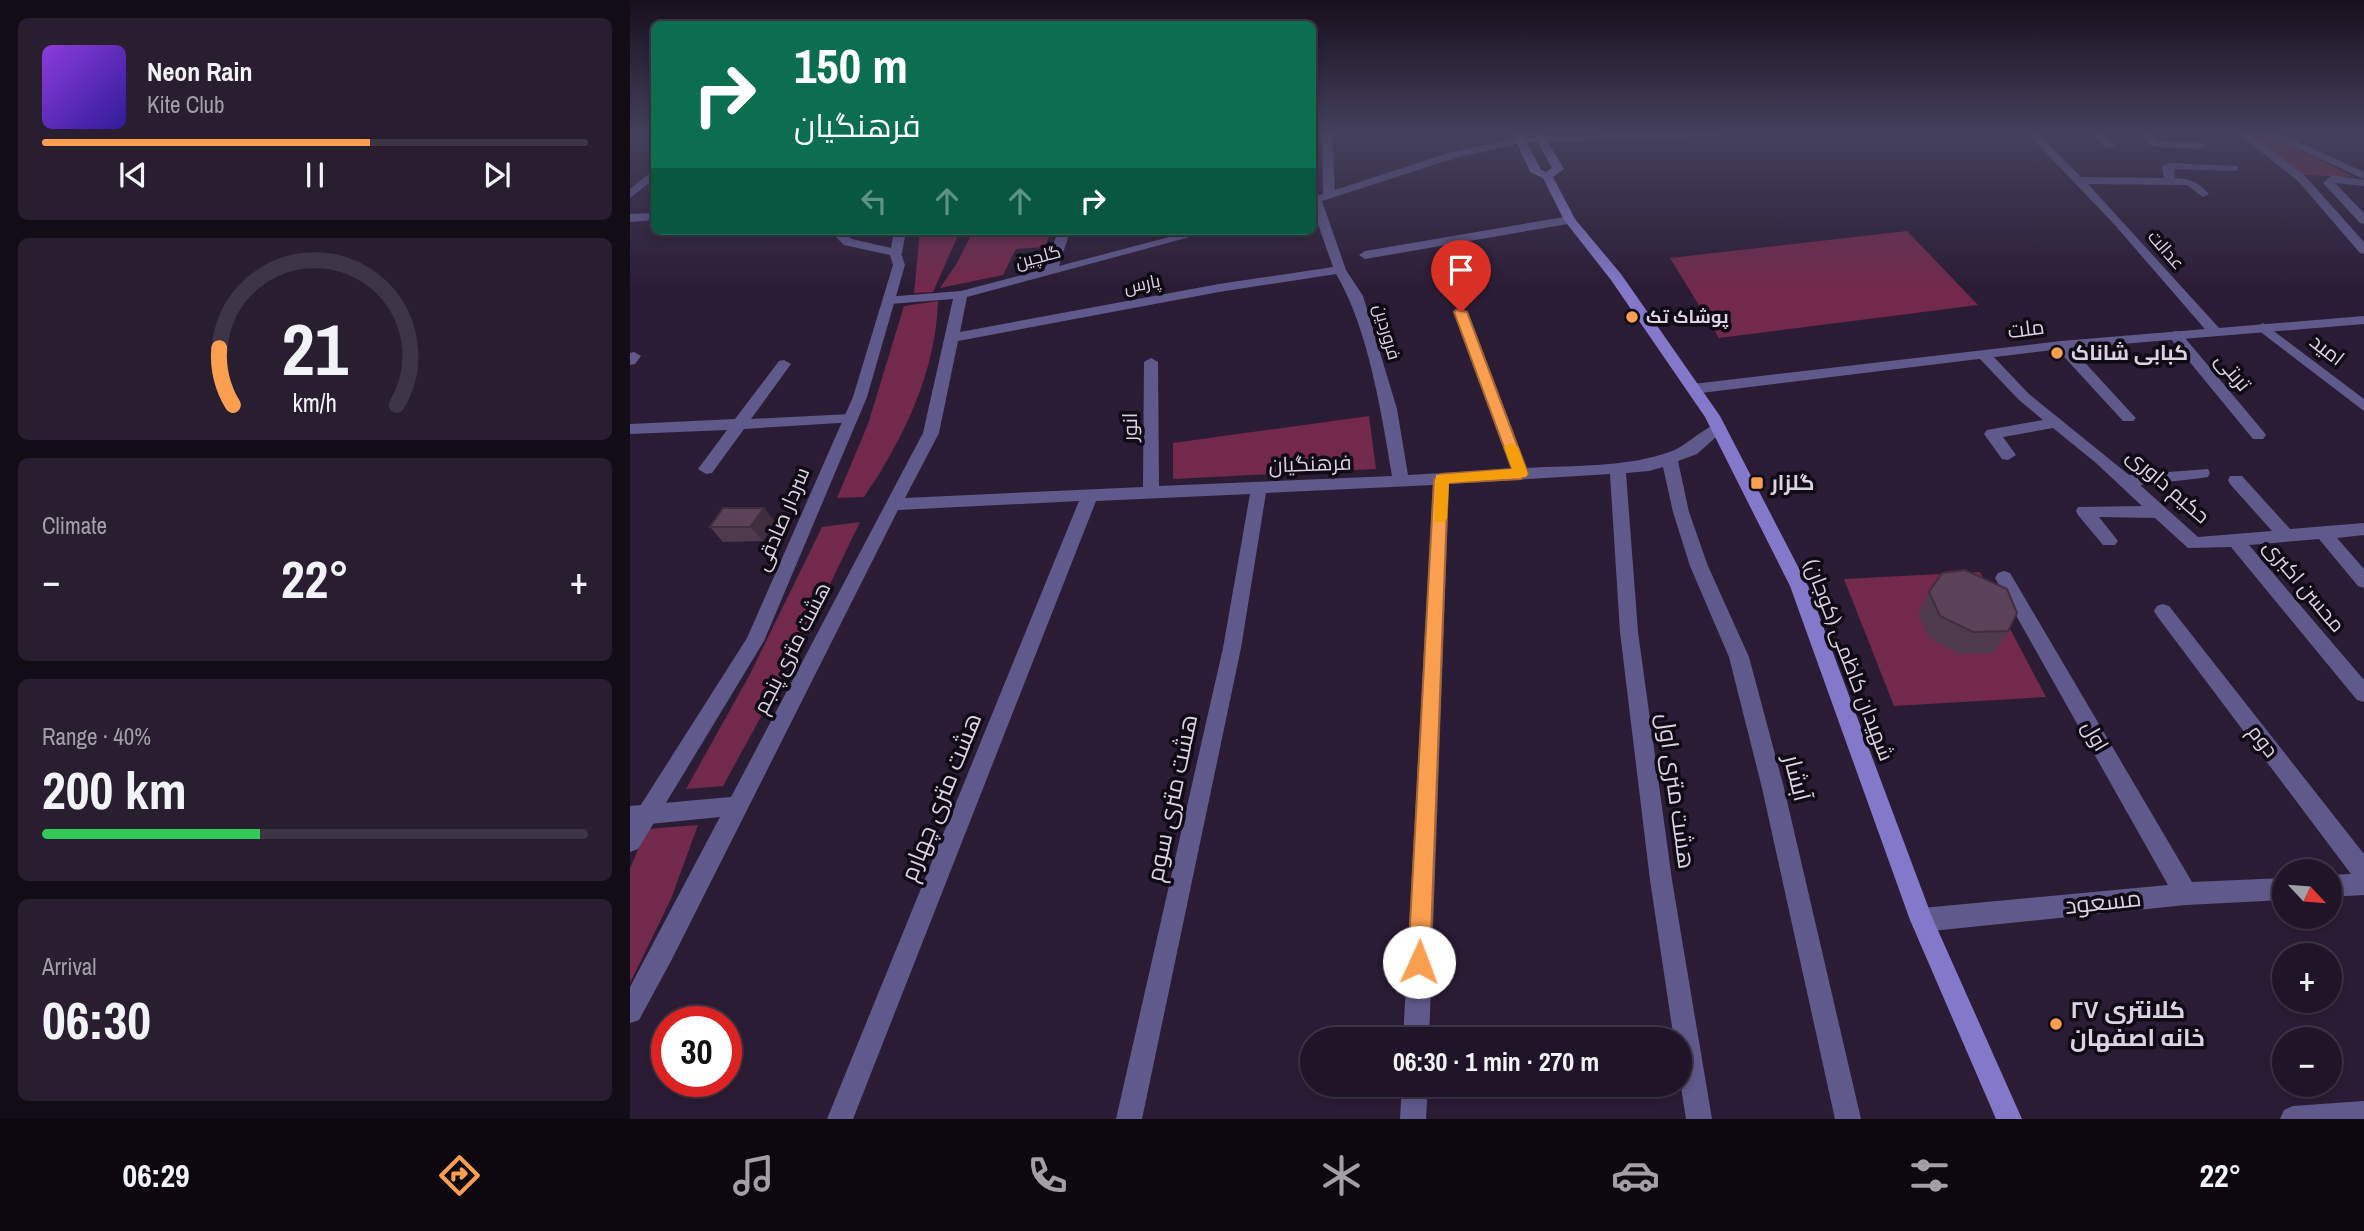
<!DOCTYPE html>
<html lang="en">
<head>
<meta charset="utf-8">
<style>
  :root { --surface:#201528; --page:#281e30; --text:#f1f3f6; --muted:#a29fa8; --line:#3d3445; --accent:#fa9f4f }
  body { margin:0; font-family:"Archivo Narrow",Cairo,sans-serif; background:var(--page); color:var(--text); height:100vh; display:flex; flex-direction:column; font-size:26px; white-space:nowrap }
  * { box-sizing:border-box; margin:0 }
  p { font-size:23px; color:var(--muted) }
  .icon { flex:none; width:38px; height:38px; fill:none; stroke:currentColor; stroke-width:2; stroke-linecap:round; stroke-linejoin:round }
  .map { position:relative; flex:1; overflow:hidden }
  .panel { display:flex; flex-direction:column; gap:18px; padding:18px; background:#120c16; width:630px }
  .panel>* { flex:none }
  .banner { position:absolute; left:21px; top:21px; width:665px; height:214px; border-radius:10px; box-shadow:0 4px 10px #0003,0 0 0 2px var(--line); background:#0b6e4f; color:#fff; overflow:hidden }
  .needle { width:46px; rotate:116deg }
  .controls { position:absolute; left:1642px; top:859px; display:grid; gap:14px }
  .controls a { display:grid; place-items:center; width:70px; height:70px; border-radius:50%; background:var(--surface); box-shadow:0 4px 10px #0003,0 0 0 2px var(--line); font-size:35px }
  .speed { position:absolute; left:21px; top:1006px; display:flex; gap:14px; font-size:35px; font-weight:700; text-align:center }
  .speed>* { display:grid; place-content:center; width:91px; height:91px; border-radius:50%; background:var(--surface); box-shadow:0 4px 10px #0003,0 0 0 2px var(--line); line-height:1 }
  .speed .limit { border:10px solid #d22; background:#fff; color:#111 }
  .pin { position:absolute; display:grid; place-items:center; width:60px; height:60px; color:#fff; margin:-72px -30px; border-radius:50% 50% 50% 0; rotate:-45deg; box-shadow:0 0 7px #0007 }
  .pin .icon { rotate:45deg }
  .me { position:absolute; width:77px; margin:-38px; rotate:2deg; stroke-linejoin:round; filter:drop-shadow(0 0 5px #0008) }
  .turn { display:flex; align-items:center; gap:24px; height:147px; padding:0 28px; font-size:32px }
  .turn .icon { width:91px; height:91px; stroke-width:2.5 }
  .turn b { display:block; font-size:49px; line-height:60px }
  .lanes { display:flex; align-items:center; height:66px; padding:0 28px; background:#0003; justify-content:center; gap:35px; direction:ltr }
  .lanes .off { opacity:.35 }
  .big { font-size:52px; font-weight:700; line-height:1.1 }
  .panel .widget { flex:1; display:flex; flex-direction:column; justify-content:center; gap:10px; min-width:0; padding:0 24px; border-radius:10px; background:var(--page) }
  .panel .dial { align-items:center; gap:0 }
  .dial svg { height:182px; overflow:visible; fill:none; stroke:var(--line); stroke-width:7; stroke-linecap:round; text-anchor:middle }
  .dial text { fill:var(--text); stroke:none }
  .song { display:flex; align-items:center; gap:21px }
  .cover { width:84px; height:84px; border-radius:10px; background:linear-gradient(135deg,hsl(270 70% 55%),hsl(250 70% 35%)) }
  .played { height:7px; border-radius:4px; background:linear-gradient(90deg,var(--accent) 60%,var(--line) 60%) }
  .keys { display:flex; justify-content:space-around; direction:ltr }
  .heat { display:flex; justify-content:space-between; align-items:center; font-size:38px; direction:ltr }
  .charge { height:10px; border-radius:5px; background:linear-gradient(90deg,#34c759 40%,var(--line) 0) }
  .trip { position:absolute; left:670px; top:1027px; width:392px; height:70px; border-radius:35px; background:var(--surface); box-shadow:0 4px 10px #0003,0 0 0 2px var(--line); font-weight:700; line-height:70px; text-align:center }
  .menu { display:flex; height:112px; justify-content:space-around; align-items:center; background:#0d0810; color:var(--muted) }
  .menu .icon { width:49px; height:49px }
  .menu .selected { color:var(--accent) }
  .menu b { font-size:32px; color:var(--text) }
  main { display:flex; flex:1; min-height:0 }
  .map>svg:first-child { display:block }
  .green { fill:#72294b }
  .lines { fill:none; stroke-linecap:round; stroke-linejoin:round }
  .minor { fill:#605a8c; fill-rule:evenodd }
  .tertiary { fill:#605a8c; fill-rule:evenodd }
  .secondary { fill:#8378c9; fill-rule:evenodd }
  .wall { fill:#4f394c }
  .shaded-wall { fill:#402e3e }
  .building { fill:#5c4258; stroke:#402e3e; stroke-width:2 }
  .route { fill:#fa9f4f; stroke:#a26733; stroke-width:2 }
  .slow { fill:#f59e0b }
  .poi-dot { fill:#fa9f4f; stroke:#100a14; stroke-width:2.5 }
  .labels { text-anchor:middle; stroke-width:7; stroke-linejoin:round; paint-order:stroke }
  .far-street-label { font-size:18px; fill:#dbd2e3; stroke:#100a14 }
  .far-poi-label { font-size:18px; font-weight:bold; fill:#dbd2e3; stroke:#100a14; text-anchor:start }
  .street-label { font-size:21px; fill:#dbd2e3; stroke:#100a14 }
  .poi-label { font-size:21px; font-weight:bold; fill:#dbd2e3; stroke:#100a14; text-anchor:start }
  .near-street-label { font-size:24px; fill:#dbd2e3; stroke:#100a14 }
  .near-poi-label { font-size:24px; font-weight:bold; fill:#dbd2e3; stroke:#100a14; text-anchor:start }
</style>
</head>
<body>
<main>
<section class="panel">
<div class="widget">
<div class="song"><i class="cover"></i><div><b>Neon Rain</b><p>Kite Club</p></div></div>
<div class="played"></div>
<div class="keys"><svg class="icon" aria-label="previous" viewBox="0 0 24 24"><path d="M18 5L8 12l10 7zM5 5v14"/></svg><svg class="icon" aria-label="pause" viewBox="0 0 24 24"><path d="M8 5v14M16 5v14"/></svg><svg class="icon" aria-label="next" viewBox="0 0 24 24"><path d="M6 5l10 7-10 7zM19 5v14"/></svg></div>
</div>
<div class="widget dial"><svg viewBox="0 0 100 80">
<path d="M14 69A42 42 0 1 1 86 69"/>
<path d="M14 69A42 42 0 0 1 8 44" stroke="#fa9f4f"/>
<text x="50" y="56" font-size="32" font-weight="700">21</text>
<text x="50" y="72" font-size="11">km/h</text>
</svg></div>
<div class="widget"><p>Climate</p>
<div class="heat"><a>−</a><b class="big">22°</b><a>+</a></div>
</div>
<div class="widget"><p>Range · 40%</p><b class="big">200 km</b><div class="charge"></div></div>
<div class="widget"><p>Arrival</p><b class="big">06:30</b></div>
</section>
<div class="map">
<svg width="1734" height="1119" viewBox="0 0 1734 1119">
  <rect width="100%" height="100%" fill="#2b1c35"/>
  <path class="green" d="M1616 132H1632L1725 177 1673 175Z
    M290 231H330L303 292 284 293Z
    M343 231H421L415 247 386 249 373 275 310 288 327 263Z
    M1277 231 1348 305 1089 338 1040 258Z
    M308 301C306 372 273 440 234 497L207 498 238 424 274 306Z
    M739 416 746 469 543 479V443Z
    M230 522 172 642 93 786 56 789 119 676 192 527Z
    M1350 572 1416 697 1264 706 1214 579Z
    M68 825 41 899 0 983V868L17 829Z"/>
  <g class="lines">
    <path class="minor" d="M692 132H702L705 190 818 153 891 137 1096 132 1091 135 891 143 825 158 692 201 716 270 733 296 767 409 778 475 881 469 824 312 831 308 838 312 897 468C945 465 997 468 1042 451 1057 446 1080 421 1093 424L1096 428 1067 454 1048 461 1059 512 1078 566 1119 657 1154 788 1231 1119H1205L1132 788 1099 657 1060 566 1043 512 1033 467 1019 471 996 473 1008 632 1042 880 1082 1119H1056L1050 1081V1040H1044L1020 880 990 632 980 474 819 484 799 1040H773L803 485 636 493 611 648 512 1119H486L593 648 620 494 466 501 223 1119H197L449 501 268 510 41 961 9 1020 0 1023V987L90 817 0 826V806L101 797 293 433 323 299 260 304 255 303V297L331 291 415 269 428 231H440L429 266 562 231H582L337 297 330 332 589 284 703 267 682 207V197L693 194ZM706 274C738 327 752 415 762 476L529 486 528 362 521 358 514 362 513 487 275 498 309 433 328 341 589 292Z
      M1396 132H1407L1451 177 1534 178 1532 166 1538 163 1608 166V170L1604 171 1544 169 1545 178C1561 179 1568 182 1579 194L1573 197 1557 185 1458 184 1590 329V335H1580L1484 224Z
      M1462 132H1473L1485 146 1476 148Z
      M1512 132H1522L1528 141 1571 143 1576 146 1571 149 1525 147 1521 146Z
      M24 170V179L0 198V189Z
      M1702 175 1734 180V186L1705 183 1734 213V224L1730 223 1693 183Z
      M0 214 24 213V220L0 222Z
      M940 216 946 220 944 223 735 259 729 255 735 251Z
      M264 231H276L272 253 266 257 260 253Z
      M1633 323 1734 399V411L1628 330 1626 327Z
      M1545 331 1550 332 1633 431 1636 435 1633 439H1623L1540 338 1538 335Z
      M1431 341 1436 342 1503 415 1506 418 1503 421H1493L1426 348 1424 345Z
      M1354 351 1359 352 1399 394 1499 475 1578 469 1580 473 1578 477 1572 478 1510 485 1568 537 1642 531 1600 484 1598 480 1600 476H1612L1660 529 1734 523V535L1707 538 1734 569V588L1728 586 1689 539 1619 545 1734 680V702L1727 700 1601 547 1558 548 1525 518 1469 517 1488 541 1485 545H1473L1448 515 1446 511 1448 507 1512 506 1466 463 1423 428 1373 437 1386 455 1378 460 1372 459 1354 434 1357 430 1413 420 1389 400 1349 358V352Z
      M4 352 11 356 5 364 0 365V353Z
      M154 360 161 364 121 419 220 414 228 419 225 422 114 429 82 473 76 474 68 469 97 430 0 434V424L105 419 149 361Z
      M1374 571 1380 573 1562 882 1654 878V900L1556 905 1292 932 1284 928 1280 920 1284 912 1292 908 1538 885 1365 578 1368 573Z
      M1533 604 1539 606 1734 854V895L1699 897V875L1721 874 1527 616 1524 611 1527 606Z
      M772 1085H798L796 1119H770Z
      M1734 1101V1119H1650L1654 1110 1663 1106Z"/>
    <path class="tertiary" d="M1606 132H1618L1676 177 1734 242V254L1730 253 1668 181Z
      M1632 132H1646L1734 172V179Z
      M200 231H213L222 239 270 250 275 265 237 397 134 641 8 849 0 852V822L117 638 223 397 263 265 260 255 214 245Z
      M1734 316V324L1431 349 1063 394 1056 389 1063 384 1431 341Z"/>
    <path class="secondary" d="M882 132H892L911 170 916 172 922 168 902 132H912L934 169 923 177 945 219 991 274 1090 416 1178 586 1302 917 1392 1119H1366L1280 920 1160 586 1075 417 981 280 934 220 913 178 900 172Z"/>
  </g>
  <path class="wall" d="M146 523 133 541 93 542 80 527Z
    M1299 592 1378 631 1364 653 1330 654 1299 638 1288 613Z"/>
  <path class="shaded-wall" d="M134 508 146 523 133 541 120 527Z"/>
  <path class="building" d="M93 508H134L120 527H80Z
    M1335 570 1377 589 1387 613 1378 631 1343 632 1310 616 1299 592 1312 573Z"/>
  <linearGradient id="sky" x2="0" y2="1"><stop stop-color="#180f1d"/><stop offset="0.46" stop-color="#44405c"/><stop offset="1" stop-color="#44405c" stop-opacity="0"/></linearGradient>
  <rect width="1734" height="289" fill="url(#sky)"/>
  <path class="route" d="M826 310 837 312 898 474 891 479 818 483 800 962 796 970 789 973 781 970 778 962 804 479 811 474 882 469 824 312Z"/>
  <path class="slow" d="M881 443 888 447 898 474 896 477 819 483 817 518 815 522H804L806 475 882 469 874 447Z"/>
  <g class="poi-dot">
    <circle cx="1002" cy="317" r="7"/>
    <circle cx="1427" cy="353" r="7"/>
    <rect x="1120" y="476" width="14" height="14" rx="3.5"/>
    <circle cx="1426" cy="1024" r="7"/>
  </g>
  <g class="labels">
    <g class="far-street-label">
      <text transform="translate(1536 250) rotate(49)" y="6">عدالت</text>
      <text transform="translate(408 257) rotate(-15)" y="6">گلچین</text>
      <text transform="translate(512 284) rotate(-11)" y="6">پارس</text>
      <text transform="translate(757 332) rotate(74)" y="6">فروردین</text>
    </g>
    <g class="far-poi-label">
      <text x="1016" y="323">پوشاک تک</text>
    </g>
    <g class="street-label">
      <text transform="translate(1396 329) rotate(-7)" y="7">ملت</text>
      <text transform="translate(1697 350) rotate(38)" y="7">امید</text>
      <text transform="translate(1603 372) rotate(50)" y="7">تربتی</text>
      <text transform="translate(500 427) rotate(-90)" y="7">انور</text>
      <text transform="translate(680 464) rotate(-2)" y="7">فرهنگیان</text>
      <text transform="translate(1538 486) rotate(41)" y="7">حکیم داوری</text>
      <text transform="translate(152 519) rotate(-67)" y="7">سردار صادقی</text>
      <text transform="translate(1674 586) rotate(50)" y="7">محسن اکبری</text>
      <text transform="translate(162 648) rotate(-63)" y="7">هشت متری پنجم</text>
      <text transform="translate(1219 660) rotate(69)" y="7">شهیدان کاظمی (کوجان)</text>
      <text transform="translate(1465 736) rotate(60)" y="7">اول</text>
      <text transform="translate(1633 741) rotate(52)" y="7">دوم</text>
    </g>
    <g class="poi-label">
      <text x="1441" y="360">کبابی شاناک</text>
      <text x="1141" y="490">گلزار</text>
    </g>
    <g class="near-street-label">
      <text transform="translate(1167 778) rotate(76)" y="8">آبشار</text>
      <text transform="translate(1046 791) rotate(82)" y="8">هشت متری اول</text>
      <text transform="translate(311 797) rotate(-68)" y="8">هشت متری چهارم</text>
      <text transform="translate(542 798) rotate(-78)" y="8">هشت متری سوم</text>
      <text transform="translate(1473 902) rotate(-6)" y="8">مسعود</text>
    </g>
    <g class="near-poi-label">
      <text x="1440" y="1018">کلانتری ۲۷<tspan x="1440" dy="28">خانه اصفهان</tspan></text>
    </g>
  </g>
</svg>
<div class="controls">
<a><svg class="needle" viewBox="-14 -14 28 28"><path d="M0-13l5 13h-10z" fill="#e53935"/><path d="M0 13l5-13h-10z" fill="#a29fa8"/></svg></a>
<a>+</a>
<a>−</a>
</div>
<div class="speed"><div class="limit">30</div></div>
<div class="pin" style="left:831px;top:312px;background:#d93025"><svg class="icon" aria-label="arrive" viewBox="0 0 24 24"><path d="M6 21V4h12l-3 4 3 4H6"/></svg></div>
<svg class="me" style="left:789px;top:962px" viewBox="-20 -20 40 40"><circle r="19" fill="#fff"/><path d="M0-13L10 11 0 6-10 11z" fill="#fa9f4f"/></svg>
<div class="trip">06:30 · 1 min · 270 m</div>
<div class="banner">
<div class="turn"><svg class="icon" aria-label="right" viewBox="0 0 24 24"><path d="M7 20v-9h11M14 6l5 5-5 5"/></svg><div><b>150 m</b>فرهنگیان</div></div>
<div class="lanes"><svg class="icon off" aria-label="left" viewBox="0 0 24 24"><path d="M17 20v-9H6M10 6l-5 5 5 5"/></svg><svg class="icon off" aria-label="ahead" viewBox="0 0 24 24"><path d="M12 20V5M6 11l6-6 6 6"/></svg><svg class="icon off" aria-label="ahead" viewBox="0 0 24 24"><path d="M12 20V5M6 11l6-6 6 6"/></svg><svg class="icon" aria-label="right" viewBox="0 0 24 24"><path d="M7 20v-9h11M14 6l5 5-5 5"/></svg></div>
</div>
</div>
</main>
<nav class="menu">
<b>06:29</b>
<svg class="icon selected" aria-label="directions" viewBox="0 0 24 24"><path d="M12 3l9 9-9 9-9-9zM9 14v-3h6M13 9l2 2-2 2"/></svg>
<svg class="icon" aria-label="music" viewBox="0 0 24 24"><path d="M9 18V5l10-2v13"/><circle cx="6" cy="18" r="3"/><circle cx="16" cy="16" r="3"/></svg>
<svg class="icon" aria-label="phone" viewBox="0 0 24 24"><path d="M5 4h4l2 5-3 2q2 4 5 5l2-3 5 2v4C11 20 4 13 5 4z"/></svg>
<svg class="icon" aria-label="climate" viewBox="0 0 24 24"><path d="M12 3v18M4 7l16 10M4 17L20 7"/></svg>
<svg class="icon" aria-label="car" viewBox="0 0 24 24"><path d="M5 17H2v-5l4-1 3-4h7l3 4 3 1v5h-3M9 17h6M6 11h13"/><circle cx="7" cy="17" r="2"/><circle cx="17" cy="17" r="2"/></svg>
<svg class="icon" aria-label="filters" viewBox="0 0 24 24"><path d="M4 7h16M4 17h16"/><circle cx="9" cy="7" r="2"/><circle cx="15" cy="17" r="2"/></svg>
<b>22°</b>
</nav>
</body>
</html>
